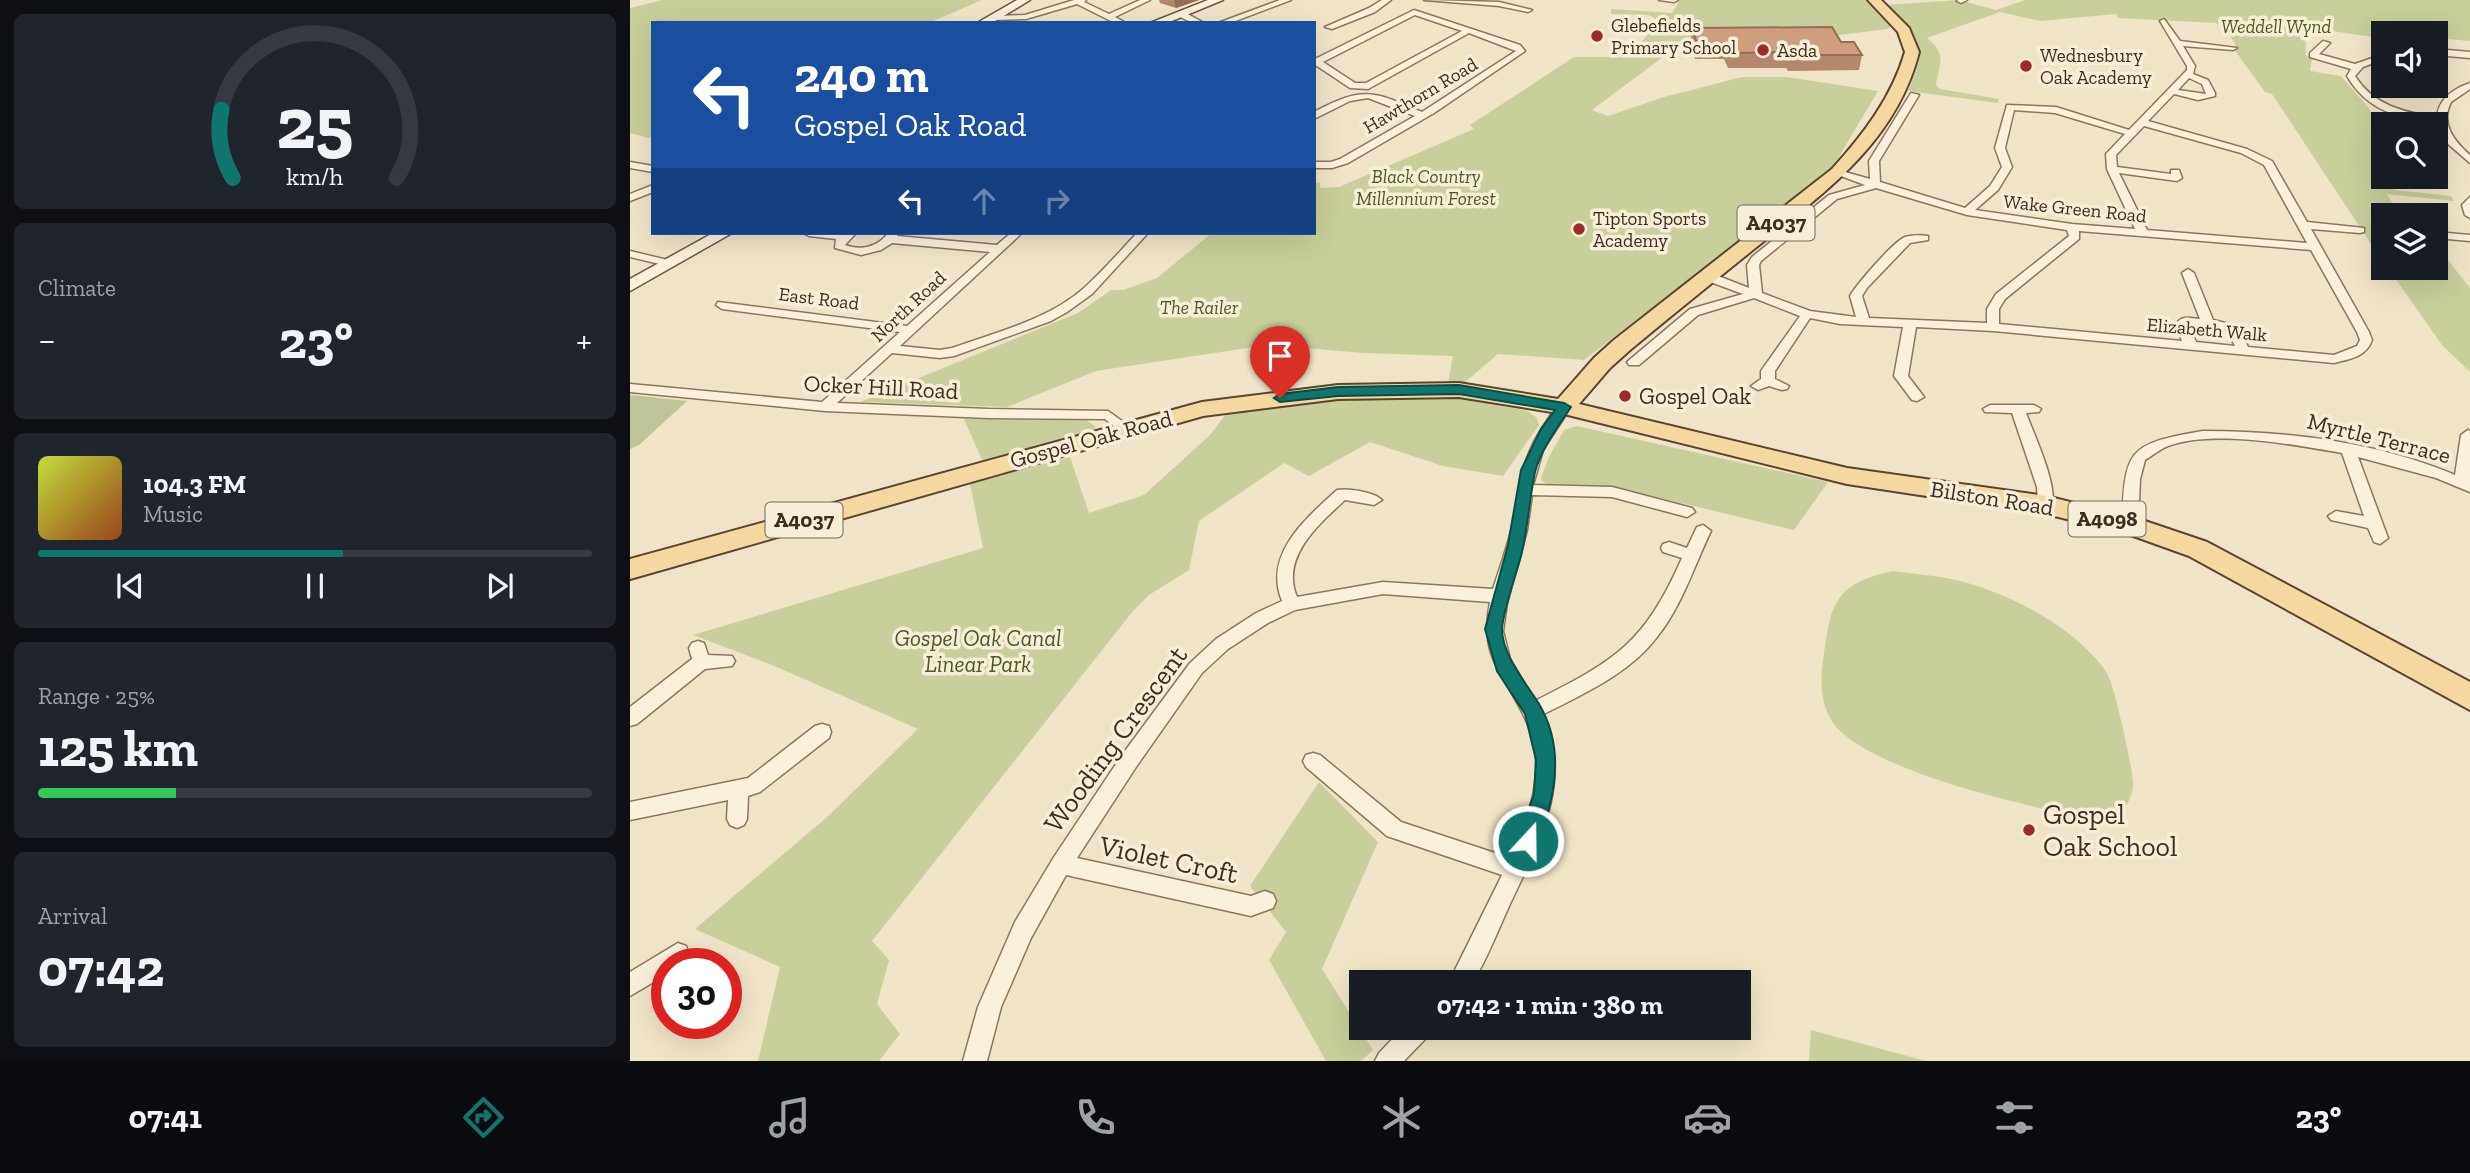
<!DOCTYPE html>
<html lang="en">
<head>
<meta charset="utf-8">
<style>
  :root { --surface:#171b24; --page:#20242c; --text:#f1f3f6; --muted:#9ea1a6; --line:#363941; --accent:#0f766e }
  body { margin:0; font-family:"Zilla Slab",serif; background:var(--page); color:var(--text); height:100vh; display:flex; flex-direction:column; font-size:26px; white-space:nowrap }
  * { box-sizing:border-box; margin:0 }
  p { font-size:23px; color:var(--muted) }
  .icon { flex:none; width:38px; height:38px; fill:none; stroke:currentColor; stroke-width:2; stroke-linecap:round; stroke-linejoin:round }
  .map { position:relative; flex:1; overflow:hidden }
  .panel { display:flex; flex-direction:column; gap:14px; padding:14px; background:#0d0f14; width:630px }
  .panel>* { flex:none }
  .hud { position:absolute; left:21px; top:21px; width:665px; height:214px; border-radius:0px; box-shadow:0 7px 28px #0002; background:#1a4fa0; color:#fff; overflow:hidden }
  .tools { position:absolute; left:1741px; top:21px; display:grid; gap:14px }
  .tools a { display:grid; place-items:center; width:77px; height:77px; border-radius:0px; background:var(--surface); box-shadow:0 7px 28px #0002; font-size:35px }
  .speed { position:absolute; left:21px; top:948px; display:flex; gap:14px; font-size:35px; font-weight:700; text-align:center }
  .speed>* { display:grid; place-content:center; width:91px; height:91px; border-radius:50%; background:var(--surface); box-shadow:0 7px 28px #0002; line-height:1 }
  .speed .limit { border:10px solid #d22; background:#fff; color:#111 }
  .pin { position:absolute; display:grid; place-items:center; width:60px; height:60px; color:#fff; margin:-72px -30px; border-radius:50% 50% 50% 0; rotate:-45deg; box-shadow:0 0 7px #0007 }
  .pin .icon { rotate:45deg }
  .me { position:absolute; width:77px; margin:-38px; rotate:21deg; stroke-linejoin:round; filter:drop-shadow(0 0 5px #0008) }
  .turn { display:flex; align-items:center; gap:24px; height:147px; padding:0 28px; font-size:32px }
  .turn .icon { width:91px; height:91px; stroke-width:2.5 }
  .turn b { display:block; font-size:49px; line-height:60px }
  .lanes { display:flex; align-items:center; height:66px; padding:0 28px; background:#0003; justify-content:center; gap:35px; direction:ltr }
  .lanes .off { opacity:.35 }
  .big { font-size:52px; font-weight:700; line-height:1.1 }
  .panel .card { flex:1; display:flex; flex-direction:column; justify-content:center; gap:10px; min-width:0; padding:0 24px; border-radius:10px; background:var(--page) }
  .panel .dial { align-items:center; gap:0 }
  .dial svg { height:182px; overflow:visible; fill:none; stroke:var(--line); stroke-width:7; stroke-linecap:round; text-anchor:middle }
  .dial text { fill:var(--text); stroke:none }
  .song { display:flex; align-items:center; gap:21px }
  .cover { width:84px; height:84px; border-radius:10px; background:linear-gradient(135deg,hsl(70 70% 55%),hsl(20 70% 35%)) }
  .played { height:7px; border-radius:4px; background:linear-gradient(90deg,var(--accent) 55%,var(--line) 55%) }
  .keys { display:flex; justify-content:space-around; direction:ltr }
  .heat { display:flex; justify-content:space-between; align-items:center; font-size:38px; direction:ltr }
  .charge { height:10px; border-radius:5px; background:linear-gradient(90deg,#34c759 25%,var(--line) 0) }
  .trip { position:absolute; left:719px; top:970px; width:402px; height:70px; border-radius:0px; background:var(--surface); box-shadow:0 7px 28px #0002; font-weight:700; line-height:70px; text-align:center }
  .tabs { display:flex; height:112px; justify-content:space-around; align-items:center; background:#090b0e; color:var(--muted) }
  .tabs .icon { width:49px; height:49px }
  .tabs .active { color:var(--accent) }
  .tabs b { font-size:32px; color:var(--text) }
  main { display:flex; flex:1; min-height:0 }
  .map>svg:first-child { display:block }
  .green { fill:#c9cf9b }
  .cemetery { fill:#bfc49a }
  .lines { fill:none; stroke-linecap:round; stroke-linejoin:round }
  .street-casing { stroke:#8d765c; stroke-width:3 }
  .secondary-casing { stroke:#6f573f; stroke-width:3 }
  .primary-casing { stroke:#5b4430; stroke-width:4 }
  .street { fill:#faf1dc; fill-rule:evenodd }
  .secondary { fill:#faf1dc; fill-rule:evenodd }
  .primary { fill:#f3d9a0; fill-rule:evenodd }
  .wall { fill:#b2896c }
  .shaded-wall { fill:#916f58 }
  .building { fill:#cf9f7d; stroke:#916f58; stroke-width:2 }
  .route { fill:#0f766e; stroke:#0a4d48; stroke-width:2 }
  .poi-dot { fill:#9e2a2b; stroke:#f7eed8; stroke-width:2.5 }
  .labels { text-anchor:middle; stroke-width:7; stroke-linejoin:round; paint-order:stroke }
  .far-poi-label { font-size:19px; fill:#3d2e20; stroke:#f7eed8; text-anchor:start }
  .far-park-label { font-size:19px; font-style:italic; fill:#4d5a26; stroke:#f7eed8 }
  .far-street-label { font-size:19px; fill:#3d2e20; stroke:#f7eed8 }
  .shield { fill:#f7eed8; stroke:#756857; stroke-width:2 }
  .shield-label { font-size:21px; font-weight:bold; fill:#3d2e20 }
  .street-label { font-size:23px; fill:#3d2e20; stroke:#f7eed8 }
  .poi-label { font-size:23px; fill:#3d2e20; stroke:#f7eed8; text-anchor:start }
  .park-label { font-size:23px; font-style:italic; fill:#4d5a26; stroke:#f7eed8 }
  .near-street-label { font-size:28px; fill:#3d2e20; stroke:#f7eed8 }
  .near-poi-label { font-size:28px; fill:#3d2e20; stroke:#f7eed8; text-anchor:start }
</style>
</head>
<body>
<main>
<section class="panel">
<div class="card dial"><svg viewBox="0 0 100 80">
<path d="M14 69A42 42 0 1 1 86 69"/>
<path d="M14 69A42 42 0 0 1 9 39" stroke="#0f766e"/>
<text x="50" y="56" font-size="32" font-weight="700">25</text>
<text x="50" y="72" font-size="11">km/h</text>
</svg></div>
<div class="card"><p>Climate</p>
<div class="heat"><a>−</a><b class="big">23°</b><a>+</a></div>
</div>
<div class="card">
<div class="song"><i class="cover"></i><div><b>104.3 FM</b><p>Music</p></div></div>
<div class="played"></div>
<div class="keys"><svg class="icon" aria-label="previous" viewBox="0 0 24 24"><path d="M18 5L8 12l10 7zM5 5v14"/></svg><svg class="icon" aria-label="pause" viewBox="0 0 24 24"><path d="M8 5v14M16 5v14"/></svg><svg class="icon" aria-label="next" viewBox="0 0 24 24"><path d="M6 5l10 7-10 7zM19 5v14"/></svg></div>
</div>
<div class="card"><p>Range · 25%</p><b class="big">125 km</b><div class="charge"></div></div>
<div class="card"><p>Arrival</p><b class="big">07:42</b></div>
</section>
<div class="map">
<svg width="1840" height="1061" viewBox="0 0 1840 1061">
  <rect width="100%" height="100%" fill="#f0e4c8"/>
  <path class="green" d="M32 0H352L299 23H23V139L0 133V8Z
    M1050 0H1236L1261 26 1258 29 1177 39 1073 27 962 110 978 116 1034 97 1112 77H1157L1248 91 1200 172 954 360 868 354 834 383H818L823 356 733 353 637 345 466 371 377 407 230 402 448 313 481 290H493L527 278 582 233H684V184L690 182V188L709 187 844 129 840 125 944 57H979L985 52 978 50C987 47 994 49 1002 47 1014 43 1021 30 1027 20L1019 15 981 14V9L1042 13Z
    M1329 0 1366 10 1395 0H1840V41L1806 38V33H1754L1753 37H1743L1675 27 1676 56 1682 58 1680 71 1711 76 1738 107 1750 129 1753 130 1752 174 1764 190 1821 196 1824 201 1757 194 1769 215H1754L1753 262 1642 94 1635 92 1603 48 1606 46 1595 26 1586 23 1488 18 1486 14 1410 21 1370 12 1297 38C1317 54 1310 62 1306 85L1310 89 1369 99 1368 103 1278 91C1296 44 1290 39 1255 5Z
    M1806 245 1840 288V372L1812 345 1758 268H1806Z
    M817 395 897 411 907 418 909 425 873 476 813 466 740 442 679 476 654 463 569 521 559 570 519 595 503 611 242 941 259 960 247 1004 270 1034 249 1061H128L150 967 65 929 196 818 288 729 142 665 63 635 353 548 340 484 440 457 459 513 514 495 580 435 596 414 715 400Z
    M334 419 456 420 466 427 460 433 352 460Z
    M947 426 1198 482 1164 530 984 487 921 489 911 479 918 459 934 430Z
    M1263 571C1282 574 1302 575 1321 579 1370 589 1434 621 1467 660 1471 664 1476 671 1479 677 1485 691 1504 772 1503 785 1502 797 1496 810 1486 816 1465 828 1434 814 1413 809 1364 797 1221 763 1199 716 1186 690 1193 661 1197 633 1204 590 1223 580 1263 571Z
    M689 782 748 842 692 969 743 1050 731 1061H696L639 960 656 932 620 886Z
    M1181 1030 1296 1061H1179Z"/>
  <path class="cemetery" d="M0 395 57 401 9 445 0 449Z"/>
  <g class="lines">
    <g class="street-casing">
      <path id="street" d="M444 0H456L454 2 479 14 510 0H520L485 17 496 23H485L447 4 396 19 363 20 359 18 363 16 395 15Z
        M650 0H661L600 23H588Z
        M752 0H761L745 12 702 29 695 27 739 8Z
        M794 0 869 2 902 10 898 12 869 6Z
        M1029 0H1048L1044 2Z
        M1337 0 1331 3 1327 1 1328 0Z
        M784 10 890 45 895 51 804 113 718 163 702 168H684V162H701L710 159 785 116 738 98 720 101 684 119V112C733 86 743 91 792 112L886 51 839 33 738 89 720 88 684 64V58H687ZM785 15 832 31 736 83H725L693 62Z
        M548 12H554L574 23H563L548 16Z
        M1534 19 1550 41 1607 48 1603 50 1553 46 1565 66 1563 74 1578 80 1585 93V96L1568 100 1544 94 1518 121 1617 149 1642 161 1677 222 1734 228V232L1730 233 1681 229 1739 332 1742 340C1736 357 1720 359 1704 363L1363 331 1286 327 1278 376 1294 397 1287 401 1282 400 1264 376 1273 327 1210 324 1180 318 1145 371V379L1159 386 1157 389 1152 390 1139 386 1128 390 1121 386 1131 379V371L1170 316 1124 298 1068 315 1009 365H999L997 362 1060 309 1113 294 1075 280V274H1083L1119 288 1117 265 1122 257 1199 195 1235 185 1203 173 1208 170 1240 179 1239 161 1281 93 1289 95 1249 161 1250 182 1335 208 1360 186 1372 167 1365 148 1377 105 1426 107 1499 130 1557 70V66L1530 21ZM1559 78 1572 84 1576 94 1548 90ZM1384 110 1425 113 1495 134 1476 154 1477 169 1505 229 1442 224 1345 210 1368 190 1382 167 1375 148ZM1514 126 1611 153 1634 165 1677 243 1517 230 1489 173 1547 181 1552 178 1549 170H1541V174L1487 167 1486 155ZM1246 188 1337 215 1437 230 1439 236 1366 294 1357 309V323L1239 318 1232 296 1237 288 1280 243 1298 240V236C1291 235 1282 235 1275 237 1263 242 1227 284 1220 296L1226 317 1180 311 1132 293 1129 265 1131 261 1207 199ZM1449 231 1681 250 1727 332 1730 340 1727 346 1704 355 1618 347 1608 326 1583 320 1564 273 1558 269 1552 273 1570 319C1560 318 1552 315 1546 324L1552 341 1369 324V309L1375 299 1449 239ZM1559 325 1596 329 1605 346 1566 342Z
        M1693 41 1700 43 1689 54 1725 64 1754 54V59L1733 67 1725 76C1744 106 1774 112 1807 118 1808 99 1823 89 1840 83V89L1821 102C1810 124 1824 141 1840 155V163L1817 143 1808 124C1769 117 1739 113 1717 76L1721 69 1680 57V53Z
        M1806 49 1840 52V58L1806 55Z
        M0 162 23 166V172L0 168Z
        M23 185V192L0 201V194Z
        M1840 197V218L1835 215 1832 205Z
        M1806 232 1840 235V241L1806 238Z
        M173 233H226L215 245C231 251 248 247 258 233H268L267 236 367 245 381 233H392L270 346 310 350 322 348C366 332 418 320 454 288 473 271 490 251 507 233H518L462 294 437 312 421 321 324 356 310 358 262 353 207 403 358 409 478 411 503 429 501 432H491L475 419 358 418 195 411 0 392V384L192 402 270 332 92 309 86 305 88 302 277 326 360 252 262 243 251 250 231 255 205 248 206 239 179 236Z
        M0 251 42 261 44 263 38 266 0 257Z
        M934 403 941 407 913 450 903 485 982 487 1062 508 1065 512 1057 517 982 497 902 495 897 530 877 603 873 631 880 659 905 701C986 660 1014 644 1052 558L1033 552 1031 548 1033 544 1039 542 1057 548 1067 527 1073 525 1081 531C1064 566 1052 606 1027 637 999 674 953 694 912 715 944 781 908 844 880 904 868 930 858 957 843 982H819L872 875 757 836 676 767 673 761 676 755 683 753 690 755 771 822 880 858C900 817 917 769 898 725 878 676 848 662 860 602L753 594 665 610 638 623 598 649 572 673 506 767 447 858 621 896 635 891 643 894 646 901 643 908 621 916 436 875 401 938 371 1007 357 1061H333L348 1007 385 922 424 857 492 755 560 663 586 639 626 613 652 601C633 555 675 519 707 490 718 488 744 492 752 500L744 505 715 500C689 524 650 557 667 597L753 582 863 589C869 570 876 551 881 531 891 489 889 460 916 422 921 415 925 405 934 403Z
        M1360 405H1404L1411 409 1409 412 1396 413C1404 435 1430 489 1421 509L1416 510 1408 505 1407 487 1382 413 1355 412 1353 409Z
        M1573 431C1657 431 1747 442 1825 475L1831 435 1838 430 1840 431V492L1806 478 1728 457 1758 538 1750 544 1744 542 1738 528 1701 520 1698 516 1706 511 1734 516 1712 453C1665 445 1583 429 1538 446 1530 449 1522 456 1515 460L1510 479 1508 525 1506 529H1494L1492 525C1495 450 1496 444 1573 431Z
        M68 641 74 643 78 655 102 656 105 661 102 666 75 669 7 724 0 726V707L62 659 59 648 62 643Z
        M192 724 199 726 201 732 199 738 130 792 118 796 117 819 114 825 107 828 100 825 97 819 98 800 0 820V802L118 778 185 726Z
        M48 943 56 946 59 954 56 962 37 964V974L0 996V972Z
        M774 1027H803L799 1035 774 1061H745L749 1053Z"/>
    </g>
    <g class="secondary-casing">
      <path id="secondary" d="M387 0H400L362 23H347Z
        M578 0H593L537 23H520Z
        M83 233H102L0 291V279Z"/>
    </g>
    <g class="primary-casing">
      <path id="primary" d="M1238 0H1251L1279 28 1289 52C1266 143 1193 194 1124 249 1083 282 1041 316 1000 350L980 368 949 404 1217 468 1416 496 1509 519 1577 542 1840 682V710L1559 556 1495 533 1416 514 1217 484 934 414 829 397 708 399 573 416 0 579V559L572 402 708 385 829 383 928 399 964 358 984 340 1202 169C1233 135 1262 97 1275 52L1268 32Z"/>
    </g>
    <use href="#street" class="street"/>
    <use href="#secondary" class="secondary"/>
    <use href="#primary" class="primary"/>
  </g>
  <path class="wall" d="M529 0H569L546 8 530 3Z
    M1062 28 1211 42 1232 55 1229 70 1158 71 1156 68H1098L1094 59H1065L1060 43Z"/>
  <path class="shaded-wall" d="M544 0H569L546 8Z"/>
  <path class="building" d="M1202 27 1211 42H1224L1232 55H1160L1159 52 1100 53 1096 43 1067 44 1062 28Z"/>
  <path class="route" d="M829 385 934 403 941 407C928 427 911 449 905 472 899 500 898 529 891 556 886 575 873 611 872 629 872 655 896 683 909 704 936 749 925 802 905 847L898 850 890 847 887 841 904 794 906 760 895 714 867 671 855 629 878 545 891 470 911 429 925 410 829 394 708 396 650 402 644 398 650 394 708 387Z"/>
  <g class="poi-dot">
    <circle cx="967" cy="36" r="7"/>
    <circle cx="1133" cy="50" r="7"/>
    <circle cx="1396" cy="66" r="7"/>
    <circle cx="949" cy="229" r="7"/>
    <circle cx="995" cy="396" r="7"/>
    <circle cx="1399" cy="830" r="7"/>
  </g>
  <g class="labels">
    <g class="far-poi-label">
      <text x="981" y="32">Glebefields<tspan x="981" dy="22">Primary School</tspan></text>
      <text x="1147" y="57">Asda</text>
      <text x="1410" y="62">Wednesbury<tspan x="1410" dy="22">Oak Academy</tspan></text>
      <text x="963" y="225">Tipton Sports<tspan x="963" dy="22">Academy</tspan></text>
    </g>
    <g class="far-park-label">
      <text x="1646" y="33">Weddell Wynd</text>
      <text x="796" y="183">Black Country<tspan x="796" dy="22">Millennium Forest</tspan></text>
      <text x="569" y="314">The Railer</text>
    </g>
    <g class="far-street-label">
      <text transform="translate(790 95) rotate(-31)" y="7">Hawthorn Road</text>
      <text transform="translate(1445 208) rotate(6)" y="7">Wake Green Road</text>
      <text transform="translate(189 298) rotate(7)" y="7">East Road</text>
      <text transform="translate(278 306) rotate(-43)" y="7">North Road</text>
      <text transform="translate(1577 329) rotate(5)" y="7">Elizabeth Walk</text>
    </g>
    <g class="shield">
      <rect x="1107.5" y="205.5" width="77" height="35" rx="5"/>
      <rect x="1438.5" y="501.5" width="77" height="35" rx="5"/>
      <rect x="135.5" y="502.5" width="77" height="35" rx="5"/>
    </g>
    <g class="shield-label">
      <text x="1146" y="230">A4037</text>
      <text x="1477" y="526">A4098</text>
      <text x="174" y="527">A4037</text>
    </g>
    <g class="street-label">
      <text transform="translate(251 387) rotate(3)" y="8">Ocker Hill Road</text>
      <text transform="translate(1749 438) rotate(14)" y="8">Myrtle Terrace</text>
      <text transform="translate(461 439) rotate(-15)" y="8">Gospel Oak Road</text>
      <text transform="translate(1362 498) rotate(9)" y="8">Bilston Road</text>
    </g>
    <g class="poi-label">
      <text x="1009" y="404">Gospel Oak</text>
    </g>
    <g class="park-label">
      <text x="348" y="646">Gospel Oak Canal<tspan x="348" dy="26">Linear Park</tspan></text>
    </g>
    <g class="near-street-label">
      <text transform="translate(485 739) rotate(-54)" y="10">Wooding Crescent</text>
      <text transform="translate(539 859) rotate(12)" y="10">Violet Croft</text>
    </g>
    <g class="near-poi-label">
      <text x="1413" y="824">Gospel<tspan x="1413" dy="32">Oak School</tspan></text>
    </g>
  </g>
</svg>
<div class="tools">
<a><svg class="icon" aria-label="sound" viewBox="0 0 24 24"><path d="M4 9h4l5-4v14l-5-4H4zM17 9q2 3 0 6"/></svg></a>
<a><svg class="icon" aria-label="search" viewBox="0 0 24 24"><circle cx="10" cy="10" r="6"/><path d="M15 15l6 6"/></svg></a>
<a><svg class="icon" aria-label="layers" viewBox="0 0 24 24"><path d="M12 4l9 5-9 5-9-5zM3 14l9 5 9-5"/></svg></a>
</div>
<div class="speed"><div class="limit">30</div></div>
<div class="pin" style="left:650px;top:398px;background:#d93025"><svg class="icon" aria-label="arrive" viewBox="0 0 24 24"><path d="M6 21V4h12l-3 4 3 4H6"/></svg></div>
<svg class="me" style="left:898px;top:841px" viewBox="-20 -20 40 40"><circle r="17" fill="#0f766e" stroke="#fff" stroke-width="3"/><path d="M0-11L8 9 0 5-8 9z" fill="#fff"/></svg>
<div class="trip">07:42 · 1 min · 380 m</div>
<div class="hud">
<div class="turn"><svg class="icon" aria-label="left" viewBox="0 0 24 24"><path d="M17 20v-9H6M10 6l-5 5 5 5"/></svg><div><b>240 m</b>Gospel Oak Road</div></div>
<div class="lanes"><svg class="icon" aria-label="left" viewBox="0 0 24 24"><path d="M17 20v-9H6M10 6l-5 5 5 5"/></svg><svg class="icon off" aria-label="ahead" viewBox="0 0 24 24"><path d="M12 20V5M6 11l6-6 6 6"/></svg><svg class="icon off" aria-label="right" viewBox="0 0 24 24"><path d="M7 20v-9h11M14 6l5 5-5 5"/></svg></div>
</div>
</div>
</main>
<nav class="tabs">
<b>07:41</b>
<svg class="icon active" aria-label="directions" viewBox="0 0 24 24"><path d="M12 3l9 9-9 9-9-9zM9 14v-3h6M13 9l2 2-2 2"/></svg>
<svg class="icon" aria-label="music" viewBox="0 0 24 24"><path d="M9 18V5l10-2v13"/><circle cx="6" cy="18" r="3"/><circle cx="16" cy="16" r="3"/></svg>
<svg class="icon" aria-label="phone" viewBox="0 0 24 24"><path d="M5 4h4l2 5-3 2q2 4 5 5l2-3 5 2v4C11 20 4 13 5 4z"/></svg>
<svg class="icon" aria-label="climate" viewBox="0 0 24 24"><path d="M12 3v18M4 7l16 10M4 17L20 7"/></svg>
<svg class="icon" aria-label="car" viewBox="0 0 24 24"><path d="M5 17H2v-5l4-1 3-4h7l3 4 3 1v5h-3M9 17h6M6 11h13"/><circle cx="7" cy="17" r="2"/><circle cx="17" cy="17" r="2"/></svg>
<svg class="icon" aria-label="filters" viewBox="0 0 24 24"><path d="M4 7h16M4 17h16"/><circle cx="9" cy="7" r="2"/><circle cx="15" cy="17" r="2"/></svg>
<b>23°</b>
</nav>
</body>
</html>
